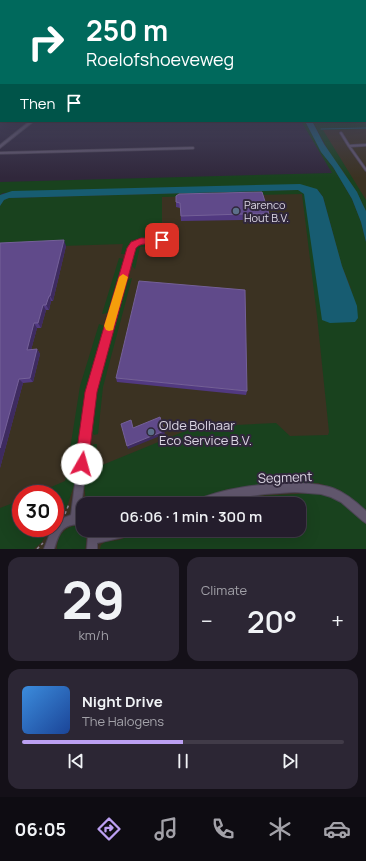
<!DOCTYPE html>
<html lang="en">
<head>
<meta charset="utf-8">
<style>
  :root { --surface:#241d2c; --page:#2c2634; --text:#f1f3f6; --muted:#a3a2a9; --line:#413b48; --accent:#bca0f2 }
  body { margin:0; font-family:Manrope,sans-serif; background:var(--page); color:var(--text); height:100vh; display:flex; flex-direction:column; font-size:15px; white-space:nowrap }
  * { box-sizing:border-box; margin:0 }
  p { font-size:13px; color:var(--muted) }
  .icon { flex:none; width:22px; height:22px; fill:none; stroke:currentColor; stroke-width:2; stroke-linecap:round; stroke-linejoin:round }
  .map { position:relative; height:549px; overflow:hidden }
  .details { display:flex; flex-direction:column; gap:8px; padding:8px; background:#141018; flex:1 }
  .details>* { flex:none }
  .top-card { position:absolute; left:0px; top:0px; width:366px; height:122px; box-shadow:0 4px 16px #0002,0 0 0 1px var(--line); background:#00695c; color:#fff; overflow:hidden }
  .speed { position:absolute; left:12px; top:485px; display:flex; gap:8px; font-size:20px; font-weight:700; text-align:center }
  .speed>* { display:grid; place-content:center; width:52px; height:52px; border-radius:50%; background:var(--surface); box-shadow:0 4px 16px #0002,0 0 0 1px var(--line); line-height:1 }
  .speed .limit { border:6px solid #d22; background:#fff; color:#111 }
  .pin { position:absolute; display:grid; place-items:center; width:34px; height:34px; color:#fff; margin:-17px; border-radius:8px; box-shadow:0 2px 6px #0006 }
  .me { position:absolute; width:44px; margin:-22px; rotate:7deg; stroke-linejoin:round; filter:drop-shadow(0 0 3px #0008) }
  .turn { display:flex; align-items:center; gap:14px; height:84px; padding:0 20px; font-size:18px }
  .turn .icon { width:52px; height:52px; stroke-width:2.5 }
  .turn b { display:block; font-size:28px; line-height:34px }
  .then { display:flex; align-items:center; height:38px; padding:0 20px; background:#0003; gap:8px; font-size:15px }
  .big { font-size:30px; font-weight:600; line-height:1.1 }
  .details .widget { flex:1; display:flex; flex-direction:column; justify-content:center; gap:6px; min-width:0; padding:0 14px; border-radius:12px; background:var(--page) }
  .details .dial { align-items:center; gap:0 }
  .dial b { font-size:52px; line-height:1 }
  .song { display:flex; align-items:center; gap:12px }
  .cover { width:48px; height:48px; border-radius:6px; background:linear-gradient(135deg,hsl(210 70% 55%),hsl(220 70% 35%)) }
  .played { height:4px; border-radius:2px; background:linear-gradient(90deg,var(--accent) 50%,var(--line) 50%) }
  .keys { display:flex; justify-content:space-around; direction:ltr }
  .heat { display:flex; justify-content:space-between; align-items:center; font-size:22px; direction:ltr }
  .details .tiles { flex:1; display:grid; gap:8px; grid-template-columns:1fr 1fr }
  .widget:last-child { grid-column:span 2 }
  .trip { position:absolute; left:76px; top:497px; width:230px; height:40px; border-radius:12px; background:var(--surface); box-shadow:0 4px 16px #0002,0 0 0 1px var(--line); font-weight:600; line-height:40px; text-align:center }
  .tab-bar { display:flex; height:64px; justify-content:space-around; align-items:center; background:#0e0c12; color:var(--muted) }
  .tab-bar .icon { width:28px; height:28px }
  .tab-bar .current { color:var(--accent) }
  .tab-bar b { font-size:18px; color:var(--text) }
  .map>svg:first-child { display:block }
  .industrial { fill:#3b3222; fill-rule:evenodd }
  .green { fill:#19421e }
  .water { fill:#175c71 }
  .lines { fill:none; stroke-linecap:round; stroke-linejoin:round }
  .stream { stroke:#175c71; stroke-width:1 }
  .service-casing { stroke:#4b4454; stroke-width:3.5 }
  .minor-casing { stroke:#4b4454; stroke-width:2 }
  .path { stroke:#8d8696; stroke-width:1.5; stroke-dasharray:3 3; stroke-linecap:butt }
  .service { stroke:#60566c; stroke-width:2 }
  .minor { fill:#60566c; fill-rule:evenodd }
  .wall { fill:#513980 }
  .shaded-wall { fill:#3e2b60 }
  .building { fill:#604a8a; stroke:#746098 }
  .route { fill:#e11d48; stroke:#92132f }
  .slow { fill:#f59e0b }
  .service-dot { fill:#5c6f8a; stroke:#30273b; stroke-width:1.5 }
  .labels { text-anchor:middle; stroke-width:4; stroke-linejoin:round; paint-order:stroke }
  .poi-label { font-size:11px; fill:#dcd7e4; stroke:#30273b; text-anchor:start }
  .near-poi-label { font-size:13px; fill:#dcd7e4; stroke:#30273b; text-anchor:start }
  .near-street-label { font-size:13px; fill:#dcd7e4; stroke:#30273b }
</style>
</head>
<body>
<div class="map">
<svg width="366" height="549" viewBox="0 0 366 549">
  <rect width="100%" height="100%" fill="#30273b"/>
  <path class="industrial" d="M366 128V220L320 129Z
    M299 187 315 193 366 311V549H0V199ZM21 494H55V528H21ZM83 504H299V530H83Z"/>
  <path class="green" d="M365 101 366 129 323 130 366 200V211L357 192 341 168 333 159 312 121H365Z
    M301 121H305L321 152 333 167 352 199 361 222 366 242V513L340 490 318 483 228 489 182 504H86L84 483 87 451 94 444H97L95 468 195 427 276 423 290 436 328 435 329 432 317 316 302 194 162 197V239L131 240 128 251 125 254H121L123 244 0 248V206L4 200 9 198 298 190 304 194 353 293 342 266 323 197 317 189 3 193 0 195V182L332 173Z
    M162 242V246L140 247 135 269 130 264 135 247 144 243Z
    M119 258 124 259 125 262 111 309 108 313 102 314Z
    M132 278 103 387 98 434 94 435 90 430 94 394 125 281Z
    M99 324 104 326 105 329 87 390 78 456 75 461 68 462 80 386Z
    M67 473 74 475 75 482 67 507 55 519V494H35L65 481Z
    M316 493C337 496 351 510 366 524V549H100L101 545 105 542 119 540 146 530H299V504H210L240 497Z
    M21 500V528H49L42 542 34 549H0V508Z
    M74 526C86 527 88 539 85 549H57C57 538 63 528 74 526Z"/>
  <path class="water" d="M305 121H312L324 144 357 192 363 205 366 211V242L361 222 352 199 333 167 321 152Z
    M300 184 317 189 323 197 342 266 357 306 358 318 355 322 330 323 322 320 304 194 298 190 9 198 4 200 0 206V195L12 191Z"/>
  <g class="lines">
    <path class="stream" d="M321 129 366 128"/>
    <g class="service-casing">
      <path id="service" d="M341 133 349 146 366 145
        M349 146 366 170
        M0 153 193 148"/>
    </g>
    <g class="minor-casing">
      <path id="minor" d="M30 121H34L0 148V145Z
        M141 239H162L165 241 162 243C152 243 142 240 135 248L95 392 80 515H83V525C63 522 59 532 54 549H44L52 528H55V524L61 519 71 515 87 392 129 248 132 243Z
        M295 483C330 484 341 488 366 511V523L363 521 341 502 331 497 321 494 295 492 265 494 229 499 209 504H192L194 501C226 487 260 484 295 483Z
        M86 530H96L97 533 111 530H137L135 533 132 535 97 543V549H87L88 536Z"/>
    </g>
    <path class="path" d="M65 514 69 504
      M37 549 43 543"/>
    <use href="#service" class="service"/>
    <use href="#minor" class="minor"/>
  </g>
  <path class="wall" d="M176 196 269 214 268 219H249L248 222H244L243 220 181 221 180 208 176 207Z
    M0 243 66 246 53 301H51L49 310H46L41 328H37L31 350 37 349 40 354 33 382 23 383 0 468Z
    M116 378 247 391 246 395 117 382Z"/>
  <path class="shaded-wall" d="M64 240 66 246 53 301 50 296Z
    M49 296 51 301 49 310 46 305Z
    M43 305 46 310 41 328 38 323Z
    M34 323 37 328 30 354 27 350Z
    M37 349 40 354 33 382 30 378Z
    M19 379 23 383 0 468V448Z
    M164 431 165 434 128 449 127 446Z"/>
  <path class="building" d="M262 192 269 214H249L250 217H245L244 214 181 216 180 203 176 202V196L179 194Z
    M64 240 50 296H49L46 305H43L38 323H34L27 350 37 349 30 378 19 379 0 448V243Z
    M139 281 245 290 247 391 116 378Z
    M160 417 164 431 127 446 121 424 131 420 133 428Z"/>
  <linearGradient id="sky" x2="0" y2="1"><stop stop-color="#1a1520"/><stop offset="0.57" stop-color="#484760"/><stop offset="1" stop-color="#484760" stop-opacity="0"/></linearGradient>
  <rect width="366" height="178" fill="url(#sky)"/>
  <path class="route" d="M141 238H162L166 240C159 249 143 239 136 248L97 392 88 464 86 469 82 471 77 469 75 464 85 392 127 248 131 242Z"/>
  <path class="slow" d="M123 274 128 277 114 326 113 330 109 331 106 330 104 326 119 277Z"/>
  <g class="service-dot">
    <circle cx="236" cy="211" r="4"/>
    <circle cx="151" cy="432" r="4"/>
  </g>
  <g class="labels">
    <g class="poi-label">
      <text x="244" y="209">Parenco<tspan x="244" dy="13">Hout B.V.</tspan></text>
    </g>
    <g class="near-poi-label">
      <text x="159" y="430">Olde Bolhaar<tspan x="159" dy="15">Eco Service B.V.</tspan></text>
    </g>
    <g class="near-street-label">
      <text transform="translate(285 477) rotate(-2)" y="5">Segment</text>
    </g>
  </g>
</svg>
<div class="speed"><div class="limit">30</div></div>
<div class="pin" style="left:162px;top:240px;background:#d93025"><svg class="icon" aria-label="arrive" viewBox="0 0 24 24"><path d="M6 21V4h12l-3 4 3 4H6"/></svg></div>
<svg class="me" style="left:82px;top:464px" viewBox="-20 -20 40 40"><circle r="19" fill="#fff"/><path d="M0-13L10 11 0 6-10 11z" fill="#e11d48"/></svg>
<div class="trip">06:06 · 1 min · 300 m</div>
<div class="top-card">
<div class="turn"><svg class="icon" aria-label="right" viewBox="0 0 24 24"><path d="M7 20v-9h11M14 6l5 5-5 5"/></svg><div><b>250 m</b>Roelofshoeveweg</div></div>
<div class="then">Then<svg class="icon" aria-label="arrive" viewBox="0 0 24 24"><path d="M6 21V4h12l-3 4 3 4H6"/></svg></div>
</div>
</div>
<section class="details">
<div class="tiles">
<div class="widget dial"><b>29</b><p>km/h</p></div>
<div class="widget"><p>Climate</p>
<div class="heat"><a>−</a><b class="big">20°</b><a>+</a></div>
</div>
<div class="widget">
<div class="song"><i class="cover"></i><div><b>Night Drive</b><p>The Halogens</p></div></div>
<div class="played"></div>
<div class="keys"><svg class="icon" aria-label="previous" viewBox="0 0 24 24"><path d="M18 5L8 12l10 7zM5 5v14"/></svg><svg class="icon" aria-label="pause" viewBox="0 0 24 24"><path d="M8 5v14M16 5v14"/></svg><svg class="icon" aria-label="next" viewBox="0 0 24 24"><path d="M6 5l10 7-10 7zM19 5v14"/></svg></div>
</div>
</div>
</section>
<nav class="tab-bar">
<b>06:05</b>
<svg class="icon current" aria-label="directions" viewBox="0 0 24 24"><path d="M12 3l9 9-9 9-9-9zM9 14v-3h6M13 9l2 2-2 2"/></svg>
<svg class="icon" aria-label="music" viewBox="0 0 24 24"><path d="M9 18V5l10-2v13"/><circle cx="6" cy="18" r="3"/><circle cx="16" cy="16" r="3"/></svg>
<svg class="icon" aria-label="phone" viewBox="0 0 24 24"><path d="M5 4h4l2 5-3 2q2 4 5 5l2-3 5 2v4C11 20 4 13 5 4z"/></svg>
<svg class="icon" aria-label="climate" viewBox="0 0 24 24"><path d="M12 3v18M4 7l16 10M4 17L20 7"/></svg>
<svg class="icon" aria-label="car" viewBox="0 0 24 24"><path d="M5 17H2v-5l4-1 3-4h7l3 4 3 1v5h-3M9 17h6M6 11h13"/><circle cx="7" cy="17" r="2"/><circle cx="17" cy="17" r="2"/></svg>
</nav>
</body>
</html>
